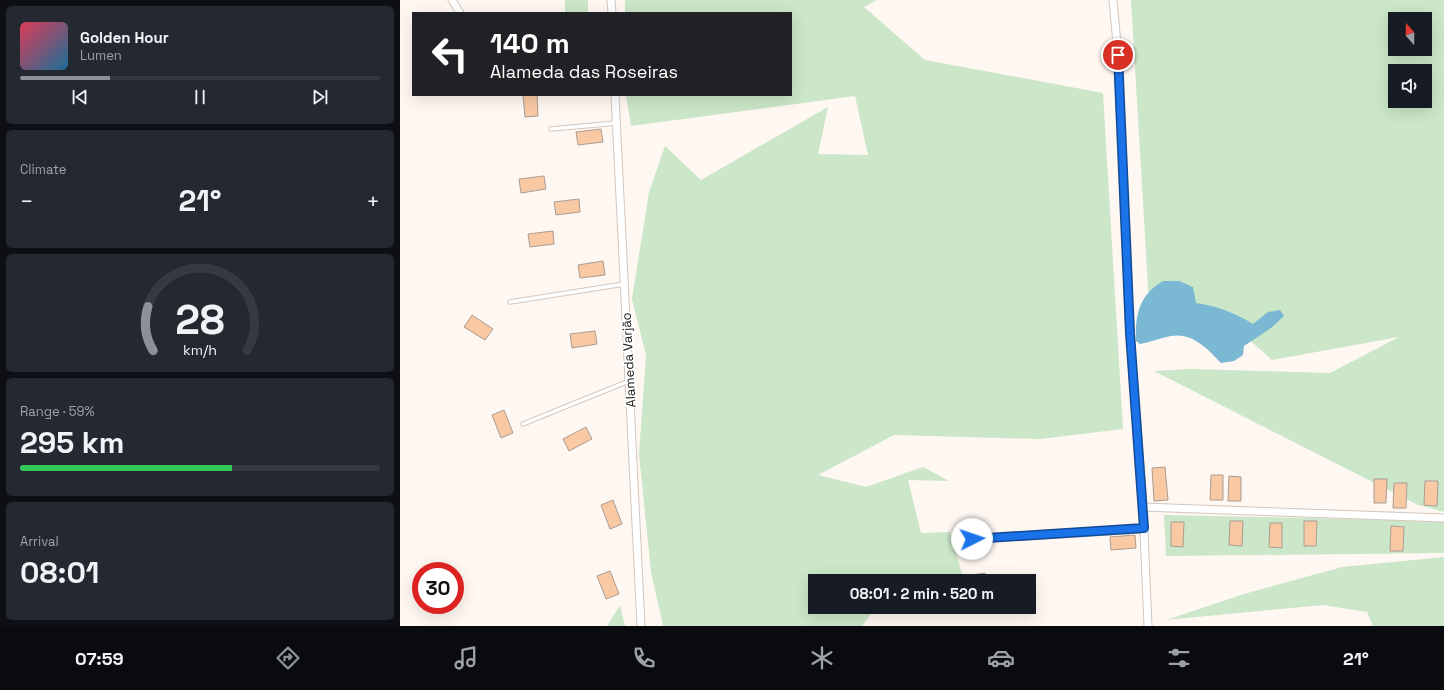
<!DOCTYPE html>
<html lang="en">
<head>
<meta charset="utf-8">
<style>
  :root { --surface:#171b24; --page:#242831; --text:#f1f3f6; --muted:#9ea1a6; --line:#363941; --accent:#8c9099 }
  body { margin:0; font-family:"Space Grotesk",sans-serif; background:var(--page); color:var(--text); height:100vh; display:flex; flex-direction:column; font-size:15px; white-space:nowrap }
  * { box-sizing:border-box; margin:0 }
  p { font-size:13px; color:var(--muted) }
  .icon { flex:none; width:22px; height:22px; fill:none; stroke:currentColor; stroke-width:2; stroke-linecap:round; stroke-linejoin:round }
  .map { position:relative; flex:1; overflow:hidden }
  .drawer { display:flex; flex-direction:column; gap:6px; padding:6px; background:#0d0f14; width:400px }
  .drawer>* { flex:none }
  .banner { position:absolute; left:12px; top:12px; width:380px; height:84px; border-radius:0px; box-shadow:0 4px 16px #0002; background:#202124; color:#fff; overflow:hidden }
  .needle { width:26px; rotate:340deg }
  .buttons { position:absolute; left:988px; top:12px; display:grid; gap:8px }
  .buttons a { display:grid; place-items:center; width:44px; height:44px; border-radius:0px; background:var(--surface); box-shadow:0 4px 16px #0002; font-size:20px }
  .speed { position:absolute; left:12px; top:562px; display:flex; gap:8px; font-size:20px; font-weight:700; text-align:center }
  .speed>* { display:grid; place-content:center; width:52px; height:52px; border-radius:50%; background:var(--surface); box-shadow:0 4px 16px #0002; line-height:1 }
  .speed .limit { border:6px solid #d22; background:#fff; color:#111 }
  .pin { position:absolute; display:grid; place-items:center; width:34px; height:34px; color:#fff; margin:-17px; border:2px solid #fff; border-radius:50%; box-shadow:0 1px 4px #0007 }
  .me { position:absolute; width:44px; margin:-22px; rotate:86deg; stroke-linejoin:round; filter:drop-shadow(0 0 3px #0008) }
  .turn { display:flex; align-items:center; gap:14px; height:84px; padding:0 12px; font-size:18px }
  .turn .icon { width:52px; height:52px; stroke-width:2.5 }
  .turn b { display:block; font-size:28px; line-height:34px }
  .big { font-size:30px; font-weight:700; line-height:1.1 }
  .drawer .widget { flex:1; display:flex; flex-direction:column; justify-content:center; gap:6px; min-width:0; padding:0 14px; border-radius:6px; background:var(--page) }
  .drawer .dial { align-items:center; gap:0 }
  .dial svg { height:104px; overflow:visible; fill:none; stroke:var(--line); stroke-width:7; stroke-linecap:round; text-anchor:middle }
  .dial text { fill:var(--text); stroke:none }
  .song { display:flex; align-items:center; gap:12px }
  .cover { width:48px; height:48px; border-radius:6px; background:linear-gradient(135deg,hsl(350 70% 55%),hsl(200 70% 35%)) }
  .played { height:4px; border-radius:2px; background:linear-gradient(90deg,var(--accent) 25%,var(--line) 25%) }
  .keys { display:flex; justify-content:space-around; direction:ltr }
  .heat { display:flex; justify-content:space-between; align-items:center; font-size:22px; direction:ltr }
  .charge { height:6px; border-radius:3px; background:linear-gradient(90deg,#34c759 59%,var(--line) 0) }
  .trip { position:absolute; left:408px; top:574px; width:228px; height:40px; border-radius:0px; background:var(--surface); box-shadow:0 4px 16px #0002; font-weight:700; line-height:40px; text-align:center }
  .menu { display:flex; height:64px; justify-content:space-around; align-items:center; background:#090b0e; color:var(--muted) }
  .menu .icon { width:28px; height:28px }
  .menu .on { color:var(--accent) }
  .menu b { font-size:18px; color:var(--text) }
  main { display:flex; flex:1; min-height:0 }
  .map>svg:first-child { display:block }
  .green { fill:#cbe6c8; fill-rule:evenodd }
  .water { fill:#7bb8d3 }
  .building { fill:#f9c9a4; stroke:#a99d94 }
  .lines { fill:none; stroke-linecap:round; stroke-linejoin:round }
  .service-casing { stroke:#d3c7be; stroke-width:5.5 }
  .minor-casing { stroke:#d3c7be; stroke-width:9 }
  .service { stroke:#fff; stroke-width:3.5 }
  .minor { stroke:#fff; stroke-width:7 }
  .route-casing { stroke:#114b97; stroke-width:10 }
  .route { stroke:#1a73e8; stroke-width:7 }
  .labels { text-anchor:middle; stroke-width:3.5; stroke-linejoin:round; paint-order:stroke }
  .street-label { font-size:13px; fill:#26221e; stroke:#fff }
</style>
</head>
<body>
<main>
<section class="drawer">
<div class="widget">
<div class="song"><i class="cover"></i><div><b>Golden Hour</b><p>Lumen</p></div></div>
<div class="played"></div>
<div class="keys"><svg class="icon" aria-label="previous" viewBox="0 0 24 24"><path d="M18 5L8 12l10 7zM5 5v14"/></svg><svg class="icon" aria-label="pause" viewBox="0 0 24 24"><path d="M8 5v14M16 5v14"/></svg><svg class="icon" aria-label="next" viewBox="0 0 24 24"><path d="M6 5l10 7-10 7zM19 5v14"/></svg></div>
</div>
<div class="widget"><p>Climate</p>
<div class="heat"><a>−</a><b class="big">21°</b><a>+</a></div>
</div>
<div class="widget dial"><svg viewBox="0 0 100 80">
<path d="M14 69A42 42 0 1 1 86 69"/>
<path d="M14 69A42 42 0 0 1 10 35" stroke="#8c9099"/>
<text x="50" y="56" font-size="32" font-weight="700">28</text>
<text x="50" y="72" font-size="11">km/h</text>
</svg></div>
<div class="widget"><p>Range · 59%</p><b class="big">295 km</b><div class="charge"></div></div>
<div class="widget"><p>Arrival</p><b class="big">08:01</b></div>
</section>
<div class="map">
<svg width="1044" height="626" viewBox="0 0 1044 626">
  <rect width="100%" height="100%" fill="#fff7f1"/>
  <path class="green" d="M165 0H188V13H165Z
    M225 0H477L464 7 525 60 703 93 723 429 640 439 494 435 418 475 466 487 523 467 549 481 508 480 521 533 550 532 564 581H509L498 576 494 581H415V607H476L462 626H263L251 572 239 454 246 355 232 299 249 192 265 146 301 180 428 107 418 154 468 155 455 96 231 126 226 95H391V13H225Z
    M731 0H1044V512L1018 505 754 371 791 369 930 373 999 337 872 360 828 321 749 304ZM995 19H1025V49H995ZM995 71H1025V101H995Z
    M764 515 1044 521V553L766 556Z
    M1044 557V626H973L967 612 923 605 766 620 844 594 942 567Z
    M220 605 225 626H207Z"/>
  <path class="water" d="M763 281H779L793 287 796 303C817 306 835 313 853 324L868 312 880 310 884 316 871 328 844 346 843 355 834 361 821 363C808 349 792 332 771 336 760 338 751 342 740 344L736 341C735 315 739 295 763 281Z"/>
  <path class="building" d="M123 95H137L138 116 125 117Z
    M201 129 203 142 178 145 176 132Z
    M144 176 146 189 121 193 119 179Z
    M179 199 180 212 156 215 154 202Z
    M153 231 154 244 130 247 128 234Z
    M203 261 205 275 180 278 178 265Z
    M72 315 93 329 85 340 64 327Z
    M195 331 197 344 172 348 170 334Z
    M104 410 113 433 101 438 92 415Z
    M186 427 192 439 169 451 163 439Z
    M765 467 768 500 754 501 752 468Z
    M811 475H823V500H810Z
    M829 476 841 477V501H828Z
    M974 479H987L986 503H974Z
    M1025 481H1038L1037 506 1024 505Z
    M994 483H1007L1006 508H993Z
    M213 500 222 524 210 529 201 505Z
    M830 521H843L842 546 829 545Z
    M904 521H917L916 546H904Z
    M771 522H784L783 547 771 546Z
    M870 523H882V548L869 547Z
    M991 526 1004 527 1003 551H990Z
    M735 535 736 548 711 550 710 537Z
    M210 571 219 594 206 599 197 576Z
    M585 573 586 581H573L572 575Z"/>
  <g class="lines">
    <g class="service-casing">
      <path id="service" d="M151 129 217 123
        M110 302 224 284
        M123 424 229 381"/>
    </g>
    <g class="minor-casing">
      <path id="minor" d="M52 0 60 13
        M211 0 212 13
        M713 0 718 55 730 333 743 507 748 626
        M215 95 241 626
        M743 507 1044 518
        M572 539 744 529"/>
    </g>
    <use href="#service" class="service"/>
    <use href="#minor" class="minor"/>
  </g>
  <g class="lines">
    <g class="route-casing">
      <path id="route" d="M572 539 744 528 730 333 718 55"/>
    </g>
    <use href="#route" class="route"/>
  </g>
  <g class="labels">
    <g class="street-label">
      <text transform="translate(228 360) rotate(-93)" y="5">Alameda Varjão</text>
    </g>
  </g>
</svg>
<div class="buttons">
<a><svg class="needle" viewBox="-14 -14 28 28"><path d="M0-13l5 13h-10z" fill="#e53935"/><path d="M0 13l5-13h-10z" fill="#9ea1a6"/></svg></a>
<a><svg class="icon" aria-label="sound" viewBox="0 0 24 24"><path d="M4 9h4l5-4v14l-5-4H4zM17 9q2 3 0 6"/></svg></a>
</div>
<div class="speed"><div class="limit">30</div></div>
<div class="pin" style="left:718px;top:55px;background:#d93025"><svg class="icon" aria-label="arrive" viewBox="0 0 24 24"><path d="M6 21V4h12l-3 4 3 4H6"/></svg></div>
<svg class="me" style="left:572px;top:539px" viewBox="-20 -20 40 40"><circle r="19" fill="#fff"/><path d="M0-13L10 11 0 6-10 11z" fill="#1a73e8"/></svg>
<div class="trip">08:01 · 2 min · 520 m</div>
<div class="banner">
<div class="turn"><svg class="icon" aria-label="left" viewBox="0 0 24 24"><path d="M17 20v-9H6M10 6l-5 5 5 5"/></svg><div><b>140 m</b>Alameda das Roseiras</div></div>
</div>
</div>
</main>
<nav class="menu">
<b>07:59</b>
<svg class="icon on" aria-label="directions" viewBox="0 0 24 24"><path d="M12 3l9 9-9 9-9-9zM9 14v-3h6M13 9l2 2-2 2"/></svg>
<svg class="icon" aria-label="music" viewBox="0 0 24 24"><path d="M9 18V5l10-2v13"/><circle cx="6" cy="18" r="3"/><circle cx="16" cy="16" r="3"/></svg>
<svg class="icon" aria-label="phone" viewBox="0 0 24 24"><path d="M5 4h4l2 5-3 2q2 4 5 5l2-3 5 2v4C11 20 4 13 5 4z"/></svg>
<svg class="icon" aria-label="climate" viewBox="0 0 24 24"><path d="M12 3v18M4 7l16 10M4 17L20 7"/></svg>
<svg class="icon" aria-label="car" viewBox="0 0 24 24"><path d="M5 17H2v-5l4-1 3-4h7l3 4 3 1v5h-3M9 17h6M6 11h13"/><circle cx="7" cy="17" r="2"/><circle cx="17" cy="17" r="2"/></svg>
<svg class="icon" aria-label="filters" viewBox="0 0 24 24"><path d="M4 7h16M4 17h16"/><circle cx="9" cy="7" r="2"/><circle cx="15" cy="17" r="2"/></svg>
<b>21°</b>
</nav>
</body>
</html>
